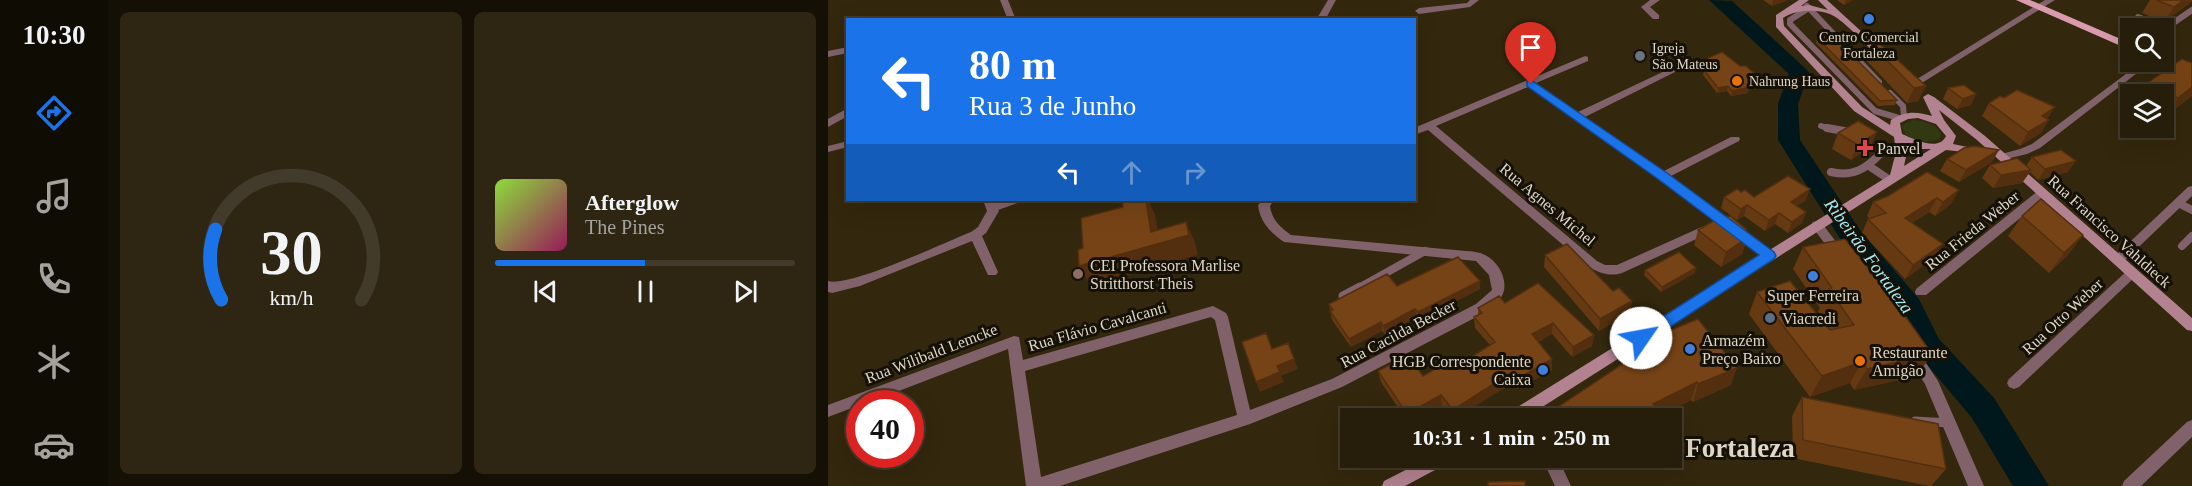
<!DOCTYPE html>
<html lang="en">
<head>
<meta charset="utf-8">
<style>
  :root { --surface:#261d0a; --page:#2e2613; --text:#f1f3f6; --muted:#a4a29c; --line:#423b2b; --accent:#1a73e8 }
  body { margin:0; font-family:"Times New Roman",serif; background:var(--page); color:var(--text); height:100vh; display:flex; flex-direction:column; font-size:22px; white-space:nowrap }
  * { box-sizing:border-box; margin:0 }
  p { font-size:20px; color:var(--muted) }
  .icon { flex:none; width:33px; height:33px; fill:none; stroke:currentColor; stroke-width:2; stroke-linecap:round; stroke-linejoin:round }
  .map { position:relative; flex:1; overflow:hidden }
  .drawer { display:flex; flex-direction:column; gap:12px; padding:12px; background:#151006; width:720px }
  .drawer>* { flex:none }
  .guide { position:absolute; left:18px; top:18px; width:570px; height:183px; border-radius:0px; box-shadow:0 6px 24px #0002,0 0 0 2px var(--line); background:#1a73e8; color:#fff; overflow:hidden }
  .fabs { position:absolute; left:1292px; top:18px; display:grid; gap:12px }
  .fabs a { display:grid; place-items:center; width:54px; height:54px; border-radius:0px; background:var(--surface); box-shadow:0 6px 24px #0002,0 0 0 2px var(--line); font-size:30px }
  .speed { position:absolute; left:18px; top:390px; display:flex; gap:12px; font-size:30px; font-weight:700; text-align:center }
  .speed>* { display:grid; place-content:center; width:78px; height:78px; border-radius:50%; background:var(--surface); box-shadow:0 6px 24px #0002,0 0 0 2px var(--line); line-height:1 }
  .speed .limit { border:9px solid #d22; background:#fff; color:#111 }
  .pin { position:absolute; display:grid; place-items:center; width:51px; height:51px; color:#fff; margin:-62px -26px; border-radius:50% 50% 50% 0; rotate:-45deg; box-shadow:0 0 6px #0007 }
  .pin .icon { rotate:45deg }
  .me { position:absolute; width:66px; margin:-33px; rotate:57deg; stroke-linejoin:round; filter:drop-shadow(0 0 4px #0008) }
  .turn { display:flex; align-items:center; gap:21px; height:126px; padding:0 24px; font-size:27px }
  .turn .icon { width:78px; height:78px; stroke-width:2.5 }
  .turn b { display:block; font-size:42px; line-height:51px }
  .lanes { display:flex; align-items:center; height:57px; padding:0 24px; background:#0003; justify-content:center; gap:30px; direction:ltr }
  .lanes .off { opacity:.35 }
  .drawer .tile { flex:1; display:flex; flex-direction:column; justify-content:center; gap:9px; min-width:0; padding:0 21px; border-radius:9px; background:var(--page) }
  .drawer .dial { align-items:center; gap:0 }
  .dial svg { height:156px; overflow:visible; fill:none; stroke:var(--line); stroke-width:7; stroke-linecap:round; text-anchor:middle }
  .dial text { fill:var(--text); stroke:none }
  .song { display:flex; align-items:center; gap:18px }
  .cover { width:72px; height:72px; border-radius:9px; background:linear-gradient(135deg,hsl(90 70% 55%),hsl(330 70% 35%)) }
  .played { height:6px; border-radius:3px; background:linear-gradient(90deg,var(--accent) 50%,var(--line) 50%) }
  .keys { display:flex; justify-content:space-around; direction:ltr }
  .drawer .tiles { flex:1; display:grid; gap:12px; grid-template-columns:repeat(2,1fr) }
  .trip { position:absolute; left:512px; top:408px; width:342px; height:60px; border-radius:0px; background:var(--surface); box-shadow:0 6px 24px #0002,0 0 0 2px var(--line); font-weight:700; line-height:60px; text-align:center }
  main { display:flex; flex:1; min-height:0 }
  .tab-bar { display:flex; flex-direction:column; width:108px; justify-content:space-around; align-items:center; background:#0f0c04; color:var(--muted) }
  .tab-bar .icon { width:42px; height:42px }
  .tab-bar .on { color:var(--accent) }
  .tab-bar b { font-size:27px; color:var(--text) }
  .map>svg:first-child { display:block }
  .green { fill:#303912 }
  .lines { fill:none; stroke-linecap:round; stroke-linejoin:round }
  .river { fill:#00181c; fill-rule:evenodd }
  .lane-far2 { stroke:#81626b; stroke-width:6 }
  .lane-far1 { stroke:#81626b; stroke-width:8 }
  .lane { stroke:#81626b; stroke-width:9 }
  .street { fill:#81626b; fill-rule:evenodd }
  .secondary { fill:#b28290; fill-rule:evenodd }
  .primary { fill:#d99bad; fill-rule:evenodd }
  .wall { fill:#653a13 }
  .shaded-wall { fill:#532f0f }
  .building { fill:#764316; stroke:#532f0f; stroke-width:1.5 }
  .route { fill:#1a73e8; stroke:#114b97; stroke-width:1.5 }
  .shop-dot { fill:#3f7fe0; stroke:#161106; stroke-width:2 }
  .worship-dot { fill:#6b7280; stroke:#161106; stroke-width:2 }
  .food-dot { fill:#e8710a; stroke:#161106; stroke-width:2 }
  .health-dot { fill:#e0444e; stroke:#161106; stroke-width:2 }
  .education-dot { fill:#8d6e63; stroke:#161106; stroke-width:2 }
  .service-dot { fill:#5c6f8a; stroke:#161106; stroke-width:2 }
  .labels { text-anchor:middle; stroke-width:6; stroke-linejoin:round; paint-order:stroke }
  .far-poi-label { font-size:14px; fill:#dfd7c8; stroke:#161106; text-anchor:start }
  .poi-label { font-size:16px; fill:#dfd7c8; stroke:#161106; text-anchor:start }
  .street-label { font-size:16px; fill:#dfd7c8; stroke:#161106 }
  .water-label { font-size:18px; font-style:italic; fill:#a4ebf7; stroke:#161106 }
  .near-district-label { font-size:27px; font-weight:bold; fill:#dfd7c8; stroke:#161106 }
</style>
</head>
<body>
<main>
<nav class="tab-bar">
<b>10:30</b>
<svg class="icon on" aria-label="directions" viewBox="0 0 24 24"><path d="M12 3l9 9-9 9-9-9zM9 14v-3h6M13 9l2 2-2 2"/></svg>
<svg class="icon" aria-label="music" viewBox="0 0 24 24"><path d="M9 18V5l10-2v13"/><circle cx="6" cy="18" r="3"/><circle cx="16" cy="16" r="3"/></svg>
<svg class="icon" aria-label="phone" viewBox="0 0 24 24"><path d="M5 4h4l2 5-3 2q2 4 5 5l2-3 5 2v4C11 20 4 13 5 4z"/></svg>
<svg class="icon" aria-label="climate" viewBox="0 0 24 24"><path d="M12 3v18M4 7l16 10M4 17L20 7"/></svg>
<svg class="icon" aria-label="car" viewBox="0 0 24 24"><path d="M5 17H2v-5l4-1 3-4h7l3 4 3 1v5h-3M9 17h6M6 11h13"/><circle cx="7" cy="17" r="2"/><circle cx="17" cy="17" r="2"/></svg>
</nav>
<section class="drawer">
<div class="tiles">
<div class="tile dial"><svg viewBox="0 0 100 80">
<path d="M14 69A42 42 0 1 1 86 69"/>
<path d="M14 69A42 42 0 0 1 11 33" stroke="#1a73e8"/>
<text x="50" y="56" font-size="32" font-weight="700">30</text>
<text x="50" y="72" font-size="11">km/h</text>
</svg></div>
<div class="tile">
<div class="song"><i class="cover"></i><div><b>Afterglow</b><p>The Pines</p></div></div>
<div class="played"></div>
<div class="keys"><svg class="icon" aria-label="previous" viewBox="0 0 24 24"><path d="M18 5L8 12l10 7zM5 5v14"/></svg><svg class="icon" aria-label="pause" viewBox="0 0 24 24"><path d="M8 5v14M16 5v14"/></svg><svg class="icon" aria-label="next" viewBox="0 0 24 24"><path d="M6 5l10 7-10 7zM19 5v14"/></svg></div>
</div>
</div>
</section>
<div class="map">
<svg width="1364" height="486" viewBox="0 0 1364 486">
  <rect width="100%" height="100%" fill="#33270d"/>
  <path class="green" d="M1085 120C1097 121 1107 123 1113 134L1111 139C1099 145 1075 141 1074 125Z"/>
  <g class="lines">
    <path class="river" d="M881 0 904 1 978 69 981 73 970 104 972 140 1034 233 1091 299 1111 339 1166 398 1221 486H1185L1144 418 1091 355 1070 313 1016 245 950 140V104L961 74Z"/>
    <path class="lane-far2" d="M979 6 1051 82
      M981 8 962 20V24L1047 111 1071 118
      M1310 17 1338 28
      M1304 22 1319 28
      M1335 30 1364 10
      M1062 93 1075 106 1076 116
      M993 126 1003 129"/>
    <path class="lane-far1" d="M999 128 1022 132
      M1041 166 1062 180
      M1003 172C1025 177 1038 169 1053 153
      M1350 203 1364 210
      M164 208 186 200
      M1354 246 1364 236
      M529 289 597 251"/>
    <path class="lane" d="M515 296 532 287
      M1087 421 1122 423"/>
    <path class="street" d="M172 0H180L188 20H180Z
      M500 0H508L497 20H488Z
      M642 0H651L642 7 591 14 587 11 591 8 639 3Z
      M822 0H832L822 7 831 15V19H825L813 7Z
      M1217 0H1227L1089 86 1086 87 1081 84Z
      M20 47V53L0 57V51Z
      M757 56 760 57V61L708 83 750 112 841 69H847L849 71 757 117 836 171 903 137H911L912 139 911 141 843 176 945 253 947 256 945 259H937L831 179 700 87 608 126 769 261 777 265H789L878 225H886L888 228 886 231 794 273C782 277 771 273 761 267L600 130 586 135V128Z
      M1310 65 1313 66V70L1212 148 1199 154 1174 160 1170 159 1169 157 1170 155 1192 149 1204 144Z
      M20 108V116L0 127V119Z
      M20 141V147L0 152V146Z
      M1364 186V196L1294 263H1286L1284 260 1286 257 1360 187Z
      M1215 189 1221 193 1219 196 1098 295H1088L1087 292 1088 289 1211 190Z
      M155 200H165L171 211 158 233 154 236 170 272 168 275H160L144 241 32 286 4 293 0 292V281C20 288 118 242 143 232L150 227 159 211Z
      M435 200H446L442 206C444 220 452 227 463 235L638 251C644 251 651 252 657 255 672 262 683 285 672 299 668 304 662 308 658 312L514 387 422 424 232 486H198L180 349 37 404H32V405L0 417V405L186 336 191 337 195 360 385 306 398 313 400 317 422 410 504 379 648 304 664 290 661 275 648 261 456 242C442 232 432 222 430 205ZM383 317 387 320 409 415 213 477 197 371Z
      M989 221 993 222 1015 251 1017 254 1015 257H1007L985 228 983 225 985 222Z
      M1304 268 1308 270 1310 273 1308 276 1191 387 1186 389 1181 387 1179 383 1181 379 1300 270Z
      M1085 349 1090 351 1110 381 1156 486H1140L1097 384 1078 355 1080 351Z
      M700 404 705 405 712 418H697L693 410 695 405Z
      M1364 420V437L1313 486H1294L1296 481 1359 422Z
      M714 458H730L743 486H727Z"/>
    <path class="secondary" d="M971 0H981L973 6 981 5 1000 10 990 0H999L1059 55 1057 57H1051C1037 44 1024 29 1009 18 995 8 969 9 955 18L956 26 1034 107 1062 125 1063 120C1076 111 1089 111 1104 116L1095 97 1100 94 1106 97 1157 136 1364 318V331L1359 330 1149 140 1111 110 1116 120 1128 136 1125 144 1154 150 1155 152 1154 154 1118 150 697 418H678L680 413 1062 175 1068 152 1066 137 1026 111 948 27V15ZM1090 118 1108 124 1118 136C1111 152 1086 139 1074 134L1072 123 1080 119ZM1078 143 1092 149H1103L1076 166 1079 152Z
      M601 458H623L620 463 577 486H554L556 481Z"/>
    <path class="primary" d="M1188 0H1202L1302 43V50Z
      M1335 59 1364 73V82L1326 62H1335Z"/>
  </g>
  <path class="wall" d="M935 0H960L944 6Z
    M1009 0H1025L1016 5Z
    M1322 0H1364L1362 3 1336 22 1314 13Z
    M989 38 1069 100 1067 105 1050 106 988 43Z
    M1044 45 1098 86 1090 101 1079 103 1038 60Z
    M880 58 920 93 903 96 899 91 889 93 875 75Z
    M1364 63V96L1335 118V94H1311L1318 84Z
    M1120 88 1148 94 1143 105 1129 109 1115 99Z
    M1161 103 1220 119 1213 133 1192 146 1154 116Z
    M1049 132 1042 147 1023 160 1004 149 1010 133Z
    M1204 157 1240 172 1210 180 1202 172 1194 183 1165 188 1154 178 1162 165 1198 166Z
    M1119 159 1164 162 1131 182 1112 171Z
    M1099 172 1123 204 1107 216 1101 212 1084 223 1107 257 1077 279 1034 233 1040 219H1042L1039 216 1045 202 1060 196Z
    M913 192 926 197 978 200 969 206 978 212 974 223 960 233 947 224 937 231 916 216 909 220 893 208 896 197Z
    M1194 216 1255 235 1239 256 1221 273 1180 236Z
    M870 230 919 238 914 254 893 267 866 245Z
    M975 247 1089 376 1026 390 1022 383 982 397 921 314 929 292 1003 330 990 311 992 308 965 269Z
    M717 255 804 301 802 313 771 331 716 267Z
    M817 270 867 273 833 292 816 275Z
    M569 286 652 289 591 320 589 317 557 334 554 331 523 347 504 320 501 304Z
    M677 303 766 335 764 346 744 357 724 334 710 342 724 359V370L689 389 684 383 628 418H624L614 406 592 418H577L553 382 550 371 595 376 631 365 662 345 647 328 646 317 650 315V308Z
    M833 334 903 385 865 402 863 400 835 414 837 417V418H729L730 407 803 358 804 356 831 343Z
    M974 397 1118 469 1103 486H1101L965 458 964 416Z
    M557 458H587L567 468 563 461 559 463Z"/>
  <path class="shaded-wall" d="M945 0H960L944 6Z
    M1018 0H1025L1016 5Z
    M1356 0 1364 1 1362 3 1336 22 1346 7Z
    M926 73 920 93 903 96 904 91Z
    M900 86 899 91 889 93 890 88Z
    M1098 86 1090 101 1079 103 1086 88Z
    M1364 87V96L1335 118 1350 98Z
    M1148 94 1143 105 1129 109 1135 99Z
    M1227 107 1218 121 1221 120 1213 133 1192 146 1200 132 1214 116Z
    M1049 132 1042 147 1023 160 1030 145Z
    M1171 150 1164 162 1131 182 1138 170Z
    M1248 161 1240 172 1210 180 1217 169Z
    M1203 170 1194 183 1165 188 1173 175Z
    M982 189 978 200 959 213 963 202Z
    M1131 190 1123 204 1107 216 1115 202Z
    M1109 198 1101 212 1070 232 1077 218Z
    M318 200H320L327 214 332 243 358 222 367 242 370 255 263 286 251 266 323 232Z
    M919 205 916 216 909 220 913 209Z
    M978 212 974 223 960 233 964 222Z
    M951 213 947 224 937 231 941 220Z
    M1255 235 1239 256 1221 273 1236 253Z
    M919 238 914 254 893 267 898 252Z
    M1115 244 1107 257 1077 279 1085 265Z
    M868 268 867 273 833 292 834 287Z
    M652 281V289L591 320 590 312Z
    M804 301 802 313 771 331 772 319Z
    M587 309 589 317 557 334 555 326Z
    M553 322 554 331 523 347 521 339Z
    M725 323 724 334 703 345 704 334Z
    M766 335 764 346 744 357 745 347Z
    M1104 354 1089 376 1026 390 1039 369Z
    M466 359 470 369 453 376 456 382 432 392 428 382 449 366Z
    M724 359V370L689 389V379Z
    M1034 362 1022 383 982 397 994 376Z
    M909 368 903 385 865 402 870 384Z
    M684 372V383L628 418H626L625 410Z
    M869 382 863 400 826 418 825 404Z
    M613 395 614 406 592 418H580L579 414Z
    M558 458H562L563 461 559 463Z
    M569 458H587L567 468 565 460Z"/>
  <path class="building" d="M1328 0H1356L1346 7Z
    M1001 32 1069 100 1052 101 989 38Z
    M1052 44 1098 86 1086 88 1044 45Z
    M894 52 912 66H918L926 73 922 87 904 91 900 86 890 88 876 70 880 58Z
    M1354 59 1364 63V87L1350 98 1318 84Z
    M1136 85 1148 94 1135 99 1120 88Z
    M1189 90 1227 107 1214 116 1221 120 1200 132 1161 103 1172 96 1176 98Z
    M1030 121 1049 132 1030 145 1010 133Z
    M1146 146 1171 150 1138 170 1119 159 1136 148Z
    M1233 150 1248 161 1217 169 1204 157Z
    M1189 158 1203 170 1173 175 1162 165Z
    M1099 172 1131 190 1115 202 1109 198 1077 218 1115 244 1085 265 1040 219 1058 213 1045 202 1060 196Z
    M960 176 982 189 963 202 978 212 964 222 951 213 941 220 919 205 913 209 896 197 909 189 913 192 917 190 926 197Z
    M1213 199 1255 235 1236 253 1194 216Z
    M294 200H318L323 232 358 222 361 235 251 266 250 250 255 248 253 218 295 207Z
    M903 216 918 229 919 238 898 252 870 230 892 217Z
    M1017 239 1068 303 1104 354 1039 369 1034 362 994 376 929 292 962 281 1002 330 1026 325 1001 289 1004 288 975 247Z
    M739 244 785 291 791 288 804 301 772 319 717 255Z
    M851 252 868 268 834 287 817 270Z
    M630 257 652 281 590 312 587 309 555 326 553 322 521 339 502 311 505 310 501 304 559 274 569 286Z
    M710 283 766 335 745 347 725 323 704 334 724 359 689 379 684 372 625 410 613 395 579 414 550 371 580 355 595 376 626 358 631 365 667 342 646 317 654 313 650 308 671 296 677 303Z
    M870 319 909 368 870 384 869 382 825 404 837 417 825 418H739L730 407 805 357 804 356 838 340 833 334Z
    M438 333 444 349 460 343 466 359 449 366 452 372 428 382 414 342Z
    M974 397 1110 424 1118 469 975 440Z
    M697 481V486H660V482Z"/>
  <path class="route" d="M703 80 839 173 946 252 948 256 946 259 819 342 813 344 808 342 806 338 808 334 931 255 830 179 699 86V81Z"/>
  <g class="shop-dot">
    <circle cx="1041" cy="19" r="6"/>
    <circle cx="985" cy="276" r="6"/>
    <circle cx="862" cy="349" r="6"/>
    <circle cx="715" cy="370" r="6"/>
  </g>
  <circle class="worship-dot" cx="812" cy="56" r="6"/>
  <g class="food-dot">
    <circle cx="909" cy="81" r="6"/>
    <circle cx="1032" cy="361" r="6"/>
  </g>
  <path class="health-dot" d="M1034 139h6v6h6v6h-6v6h-6v-6h-6v-6h6z"/>
  <circle class="education-dot" cx="250" cy="274" r="6"/>
  <circle class="service-dot" cx="942" cy="318" r="6"/>
  <g class="labels">
    <g class="far-poi-label">
      <text x="1041" y="42" text-anchor="middle">Centro Comercial<tspan x="1041" dy="16">Fortaleza</tspan></text>
      <text x="824" y="53">Igreja<tspan x="824" dy="16">São Mateus</tspan></text>
      <text x="921" y="86">Nahrung Haus</text>
    </g>
    <g class="poi-label">
      <text x="1049" y="154">Panvel</text>
      <text x="262" y="271">CEI Professora Marlise<tspan x="262" dy="18">Stritthorst Theis</tspan></text>
      <text x="985" y="301" text-anchor="middle">Super Ferreira</text>
      <text x="954" y="324">Viacredi</text>
      <text x="874" y="346">Armazém<tspan x="874" dy="18">Preço Baixo</tspan></text>
      <text x="1044" y="358">Restaurante<tspan x="1044" dy="18">Amigão</tspan></text>
      <text x="703" y="367" text-anchor="end">HGB Correspondente<tspan x="703" dy="18">Caixa</tspan></text>
    </g>
    <g class="street-label">
      <text transform="translate(720 204) rotate(40)" y="6">Rua Agnes Michel</text>
      <text transform="translate(1144 230) rotate(-39)" y="6">Rua Frieda Weber</text>
      <text transform="translate(1282 231) rotate(42)" y="6">Rua Francisco Vahldieck</text>
      <text transform="translate(1234 316) rotate(-43)" y="6">Rua Otto Weber</text>
      <text transform="translate(269 326) rotate(-16)" y="6">Rua Flávio Cavalcanti</text>
      <text transform="translate(570 333) rotate(-28)" y="6">Rua Cacilda Becker</text>
      <text transform="translate(103 353) rotate(-21)" y="6">Rua Wilibald Lemcke</text>
    </g>
    <g class="water-label">
      <text transform="translate(1041 256) rotate(54)" y="6">Ribeirão Fortaleza</text>
    </g>
    <g class="near-district-label">
      <text x="912" y="457">Fortaleza</text>
    </g>
  </g>
</svg>
<div class="fabs">
<a><svg class="icon" aria-label="search" viewBox="0 0 24 24"><circle cx="10" cy="10" r="6"/><path d="M15 15l6 6"/></svg></a>
<a><svg class="icon" aria-label="layers" viewBox="0 0 24 24"><path d="M12 4l9 5-9 5-9-5zM3 14l9 5 9-5"/></svg></a>
</div>
<div class="speed"><div class="limit">40</div></div>
<div class="pin" style="left:703px;top:84px;background:#d93025"><svg class="icon" aria-label="arrive" viewBox="0 0 24 24"><path d="M6 21V4h12l-3 4 3 4H6"/></svg></div>
<svg class="me" style="left:813px;top:338px" viewBox="-20 -20 40 40"><circle r="19" fill="#fff"/><path d="M0-13L10 11 0 6-10 11z" fill="#1a73e8"/></svg>
<div class="trip">10:31 · 1 min · 250 m</div>
<div class="guide">
<div class="turn"><svg class="icon" aria-label="left" viewBox="0 0 24 24"><path d="M17 20v-9H6M10 6l-5 5 5 5"/></svg><div><b>80 m</b>Rua 3 de Junho</div></div>
<div class="lanes"><svg class="icon" aria-label="left" viewBox="0 0 24 24"><path d="M17 20v-9H6M10 6l-5 5 5 5"/></svg><svg class="icon off" aria-label="ahead" viewBox="0 0 24 24"><path d="M12 20V5M6 11l6-6 6 6"/></svg><svg class="icon off" aria-label="right" viewBox="0 0 24 24"><path d="M7 20v-9h11M14 6l5 5-5 5"/></svg></div>
</div>
</div>
</main>
</body>
</html>
